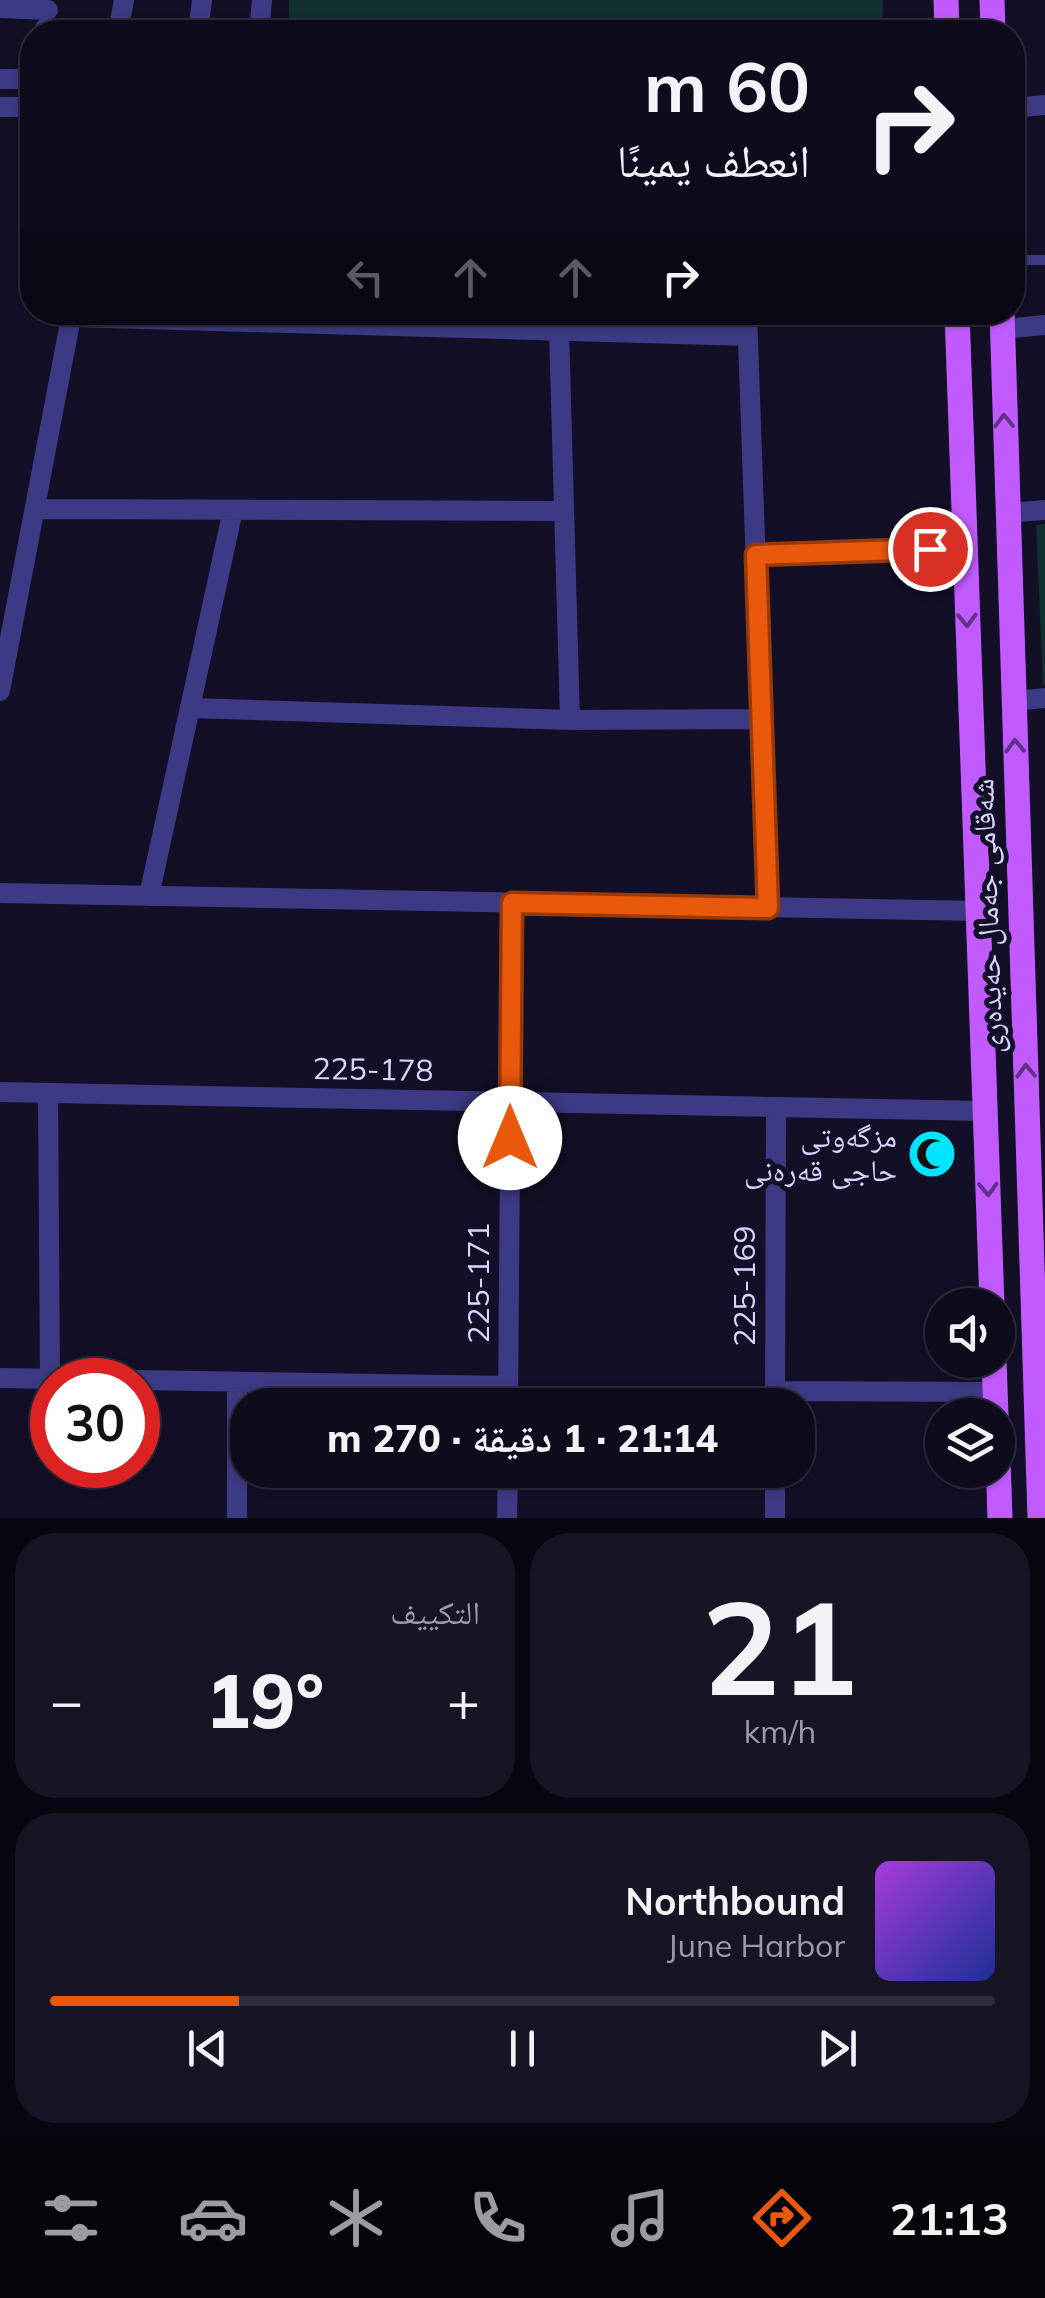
<!DOCTYPE html>
<html lang="ar">
<head>
<meta charset="utf-8">
<style>
  :root { --surface:#0e0b1c; --page:#171425; --text:#f1f3f6; --muted:#9b9ba3; --line:#2e2b3b; --accent:#ea580c }
  body { margin:0; font-family:Mulish,"Noto Naskh Arabic",sans-serif; background:var(--page); color:var(--text); direction:rtl; height:100vh; display:flex; flex-direction:column; font-size:38px; white-space:nowrap }
  * { box-sizing:border-box; margin:0 }
  p { font-size:32px; color:var(--muted) }
  .icon { flex:none; width:55px; height:55px; fill:none; stroke:currentColor; stroke-width:2; stroke-linecap:round; stroke-linejoin:round }
  .map { position:relative; height:1518px; overflow:hidden; direction:ltr }
  .panel { display:flex; flex-direction:column; gap:15px; padding:15px; background:#08060f; flex:1 }
  .panel>* { flex:none }
  .top-card { position:absolute; left:20px; top:20px; width:1005px; height:305px; border-radius:40px; box-shadow:0 2px 8px #0004,0 0 0 2px var(--line); direction:rtl; background:#0e0b1c; color:var(--text); overflow:hidden }
  .controls { position:absolute; left:925px; top:1288px; display:grid; gap:20px }
  .controls a { display:grid; place-items:center; width:90px; height:90px; border-radius:50%; background:var(--surface); box-shadow:0 2px 8px #0004,0 0 0 2px var(--line); font-size:50px }
  .speed { position:absolute; left:30px; top:1358px; display:flex; gap:20px; font-size:50px; font-weight:700; text-align:center }
  .speed>* { display:grid; place-content:center; width:130px; height:130px; border-radius:50%; background:var(--surface); box-shadow:0 2px 8px #0004,0 0 0 2px var(--line); line-height:1 }
  .speed .limit { border:15px solid #d22; background:#fff; color:#111 }
  .pin { position:absolute; display:grid; place-items:center; width:85px; height:85px; color:#fff; margin:-42px; border:5px solid #fff; border-radius:50%; box-shadow:0 2px 10px #0007 }
  .me { position:absolute; width:110px; margin:-55px; rotate:0deg; stroke-linejoin:round; filter:drop-shadow(0 0 8px #0008) }
  .turn { display:flex; align-items:center; gap:35px; height:210px; padding:0 50px; font-size:45px }
  .turn .icon { width:130px; height:130px; stroke-width:2.5 }
  .turn b { display:block; font-size:70px; line-height:85px }
  .lanes { display:flex; align-items:center; height:95px; padding:0 50px; background:#0003; justify-content:center; gap:50px; direction:ltr }
  .lanes .off { opacity:.35 }
  .big { font-size:75px; font-weight:800; line-height:1.1 }
  .panel .widget { flex:1; display:flex; flex-direction:column; justify-content:center; gap:15px; min-width:0; padding:0 35px; border-radius:40px; background:var(--page) }
  .panel .dial { align-items:center; gap:0 }
  .dial b { font-size:130px; line-height:1 }
  .song { display:flex; align-items:center; gap:30px }
  .cover { width:120px; height:120px; border-radius:15px; background:linear-gradient(135deg,hsl(280 70% 55%),hsl(230 70% 35%)) }
  .played { height:10px; border-radius:5px; background:linear-gradient(90deg,var(--accent) 20%,var(--line) 20%) }
  .keys { display:flex; justify-content:space-around; direction:ltr }
  .heat { display:flex; justify-content:space-between; align-items:center; font-size:55px; direction:ltr }
  .panel .tiles { flex:1; display:grid; gap:15px; grid-template-columns:1fr 1fr }
  .widget:last-child { grid-column:span 2 }
  .trip { position:absolute; left:230px; top:1388px; width:585px; height:100px; border-radius:40px; background:var(--surface); box-shadow:0 2px 8px #0004,0 0 0 2px var(--line); font-weight:800; line-height:100px; text-align:center; direction:rtl }
  .tabs { display:flex; height:160px; justify-content:space-around; align-items:center; background:#06040b; color:var(--muted) }
  .tabs .icon { width:70px; height:70px }
  .tabs .selected { color:var(--accent) }
  .tabs b { font-size:45px; color:var(--text) }
  .map>svg:first-child { display:block }
  .green { fill:#12302f }
  .lines { fill:none; stroke-linecap:round; stroke-linejoin:round }
  .lane { stroke:#3d3a85; stroke-width:10 }
  .street { stroke:#3d3a85; stroke-width:20 }
  .primary { stroke:#c25bff; stroke-width:25 }
  .oneway { stroke:#623188 }
  .route-casing { stroke:#983908; stroke-width:25 }
  .route { stroke:#ea580c; stroke-width:18 }
  .labels { text-anchor:middle; stroke-width:10; stroke-linejoin:round; paint-order:stroke }
  .street-label { font-size:30px; fill:#d9d4ff; stroke:#130f26 }
  .poi-label { font-size:30px; fill:#d9d4ff; stroke:#130f26; text-anchor:end }
</style>
</head>
<body>
<div class="map">
<svg width="1045" height="1518" viewBox="0 0 1045 1518">
  <rect width="100%" height="100%" fill="#130f26"/>
  <path class="green" d="M289 0H883L882 32H289Z
    M1045 524V684L1043 685 1036 525Z"/>
  <g class="lines">
    <path class="lane" d="M1012 260H1045"/>
    <path class="street" d="M0 8 48 10
      M45 28 83 32
      M118 32 124 0
      M198 32 202 0
      M259 32 262 0
      M0 79H32
      M0 107H32
      M1012 108 1045 105
      M747 312 768 908
      M72 317 748 336
      M1002 329 1045 325
      M559 330 570 720
      M36 509 564 511
      M1007 513 1045 510
      M756 555 965 548
      M0 691 72 312
      M1013 701 1045 698
      M190 708 570 720 762 719
      M0 893 978 911
      M149 896 233 510
      M0 1092 985 1111
      M48 1093 50 1379
      M0 1378 127 1380
      M138 1380 508 1386
      M775 1391 995 1392
      M508 1405 512 903
      M775 1405 776 1108
      M237 1518V1382
      M507 1518 508 1470
      M775 1518V1470"/>
    <path class="primary" d="M946 0 947 32
      M992 0 993 32
      M957 312 992 1305
      M1002 312 1040 1518
      M994 1360 996 1415
      M998 1458 1000 1518"/>
  </g>
  <defs><path id="oneway-chevron" d="M-2-3.5L2.5 0L-2 3.5" fill="none" stroke-width="1.6" stroke-linecap="round" stroke-linejoin="round" transform="scale(2.5)"/></defs>
  <g class="oneway">
    <use href="#oneway-chevron" transform="translate(1004 421) rotate(-91)"/>
    <use href="#oneway-chevron" transform="translate(967 620) rotate(88)"/>
    <use href="#oneway-chevron" transform="translate(1015 746) rotate(-92)"/>
    <use href="#oneway-chevron" transform="translate(1026 1071) rotate(-92)"/>
    <use href="#oneway-chevron" transform="translate(988 1189) rotate(88)"/>
  </g>
  <g class="lines">
    <g class="route-casing">
      <path id="route" d="M510 1138 512 903 768 908 756 555 930 549"/>
    </g>
    <use href="#route" class="route"/>
  </g>
  <defs>
    <g id="mosque-disc" transform="scale(2.5)"><circle r="9.5" fill="#00e5ff" stroke="#130f26"/><path d="M3.5-4.9A6 6 0 1 0 3.5 4.9A5 5 0 1 1 3.5-4.9Z" fill="#111"/></g>
  </defs>
  <g fill-rule="evenodd">
    <use href="#mosque-disc" x="932" y="1154"/>
  </g>
  <g class="labels">
    <g class="street-label">
      <text transform="translate(988 916) rotate(-92)" y="10">شەقامی جەمال حەیدەری</text>
      <text transform="translate(373 1070) rotate(1)" y="10">225-178</text>
      <text transform="translate(479 1283) rotate(-90)" y="10">225-171</text>
      <text transform="translate(745 1286) rotate(-90)" y="10">225-169</text>
    </g>
    <g class="poi-label">
      <text x="897" y="1147">مزگەوتی<tspan x="897" dy="34">حاجی قەرەنی</tspan></text>
    </g>
  </g>
</svg>
<div class="controls">
<a><svg class="icon" aria-label="sound" viewBox="0 0 24 24"><path d="M4 9h4l5-4v14l-5-4H4zM17 9q2 3 0 6"/></svg></a>
<a><svg class="icon" aria-label="layers" viewBox="0 0 24 24"><path d="M12 4l9 5-9 5-9-5zM3 14l9 5 9-5"/></svg></a>
</div>
<div class="speed"><div class="limit">30</div></div>
<div class="pin" style="left:930px;top:549px;background:#d93025"><svg class="icon" aria-label="arrive" viewBox="0 0 24 24"><path d="M6 21V4h12l-3 4 3 4H6"/></svg></div>
<svg class="me" style="left:510px;top:1138px" viewBox="-20 -20 40 40"><circle r="19" fill="#fff"/><path d="M0-13L10 11 0 6-10 11z" fill="#ea580c"/></svg>
<div class="trip">21:14 · 1 دقيقة · 270 m</div>
<div class="top-card">
<div class="turn"><svg class="icon" aria-label="right" viewBox="0 0 24 24"><path d="M7 20v-9h11M14 6l5 5-5 5"/></svg><div><b>60 m</b>انعطف يمينًا</div></div>
<div class="lanes"><svg class="icon off" aria-label="left" viewBox="0 0 24 24"><path d="M17 20v-9H6M10 6l-5 5 5 5"/></svg><svg class="icon off" aria-label="ahead" viewBox="0 0 24 24"><path d="M12 20V5M6 11l6-6 6 6"/></svg><svg class="icon off" aria-label="ahead" viewBox="0 0 24 24"><path d="M12 20V5M6 11l6-6 6 6"/></svg><svg class="icon" aria-label="right" viewBox="0 0 24 24"><path d="M7 20v-9h11M14 6l5 5-5 5"/></svg></div>
</div>
</div>
<section class="panel">
<div class="tiles">
<div class="widget dial"><b>21</b><p>km/h</p></div>
<div class="widget"><p>التكييف</p>
<div class="heat"><a>−</a><b class="big">19°</b><a>+</a></div>
</div>
<div class="widget">
<div class="song"><i class="cover"></i><div><b>Northbound</b><p>June Harbor</p></div></div>
<div class="played"></div>
<div class="keys"><svg class="icon" aria-label="previous" viewBox="0 0 24 24"><path d="M18 5L8 12l10 7zM5 5v14"/></svg><svg class="icon" aria-label="pause" viewBox="0 0 24 24"><path d="M8 5v14M16 5v14"/></svg><svg class="icon" aria-label="next" viewBox="0 0 24 24"><path d="M6 5l10 7-10 7zM19 5v14"/></svg></div>
</div>
</div>
</section>
<nav class="tabs">
<b>21:13</b>
<svg class="icon selected" aria-label="directions" viewBox="0 0 24 24"><path d="M12 3l9 9-9 9-9-9zM9 14v-3h6M13 9l2 2-2 2"/></svg>
<svg class="icon" aria-label="music" viewBox="0 0 24 24"><path d="M9 18V5l10-2v13"/><circle cx="6" cy="18" r="3"/><circle cx="16" cy="16" r="3"/></svg>
<svg class="icon" aria-label="phone" viewBox="0 0 24 24"><path d="M5 4h4l2 5-3 2q2 4 5 5l2-3 5 2v4C11 20 4 13 5 4z"/></svg>
<svg class="icon" aria-label="climate" viewBox="0 0 24 24"><path d="M12 3v18M4 7l16 10M4 17L20 7"/></svg>
<svg class="icon" aria-label="car" viewBox="0 0 24 24"><path d="M5 17H2v-5l4-1 3-4h7l3 4 3 1v5h-3M9 17h6M6 11h13"/><circle cx="7" cy="17" r="2"/><circle cx="17" cy="17" r="2"/></svg>
<svg class="icon" aria-label="filters" viewBox="0 0 24 24"><path d="M4 7h16M4 17h16"/><circle cx="9" cy="7" r="2"/><circle cx="15" cy="17" r="2"/></svg>
</nav>
</body>
</html>
